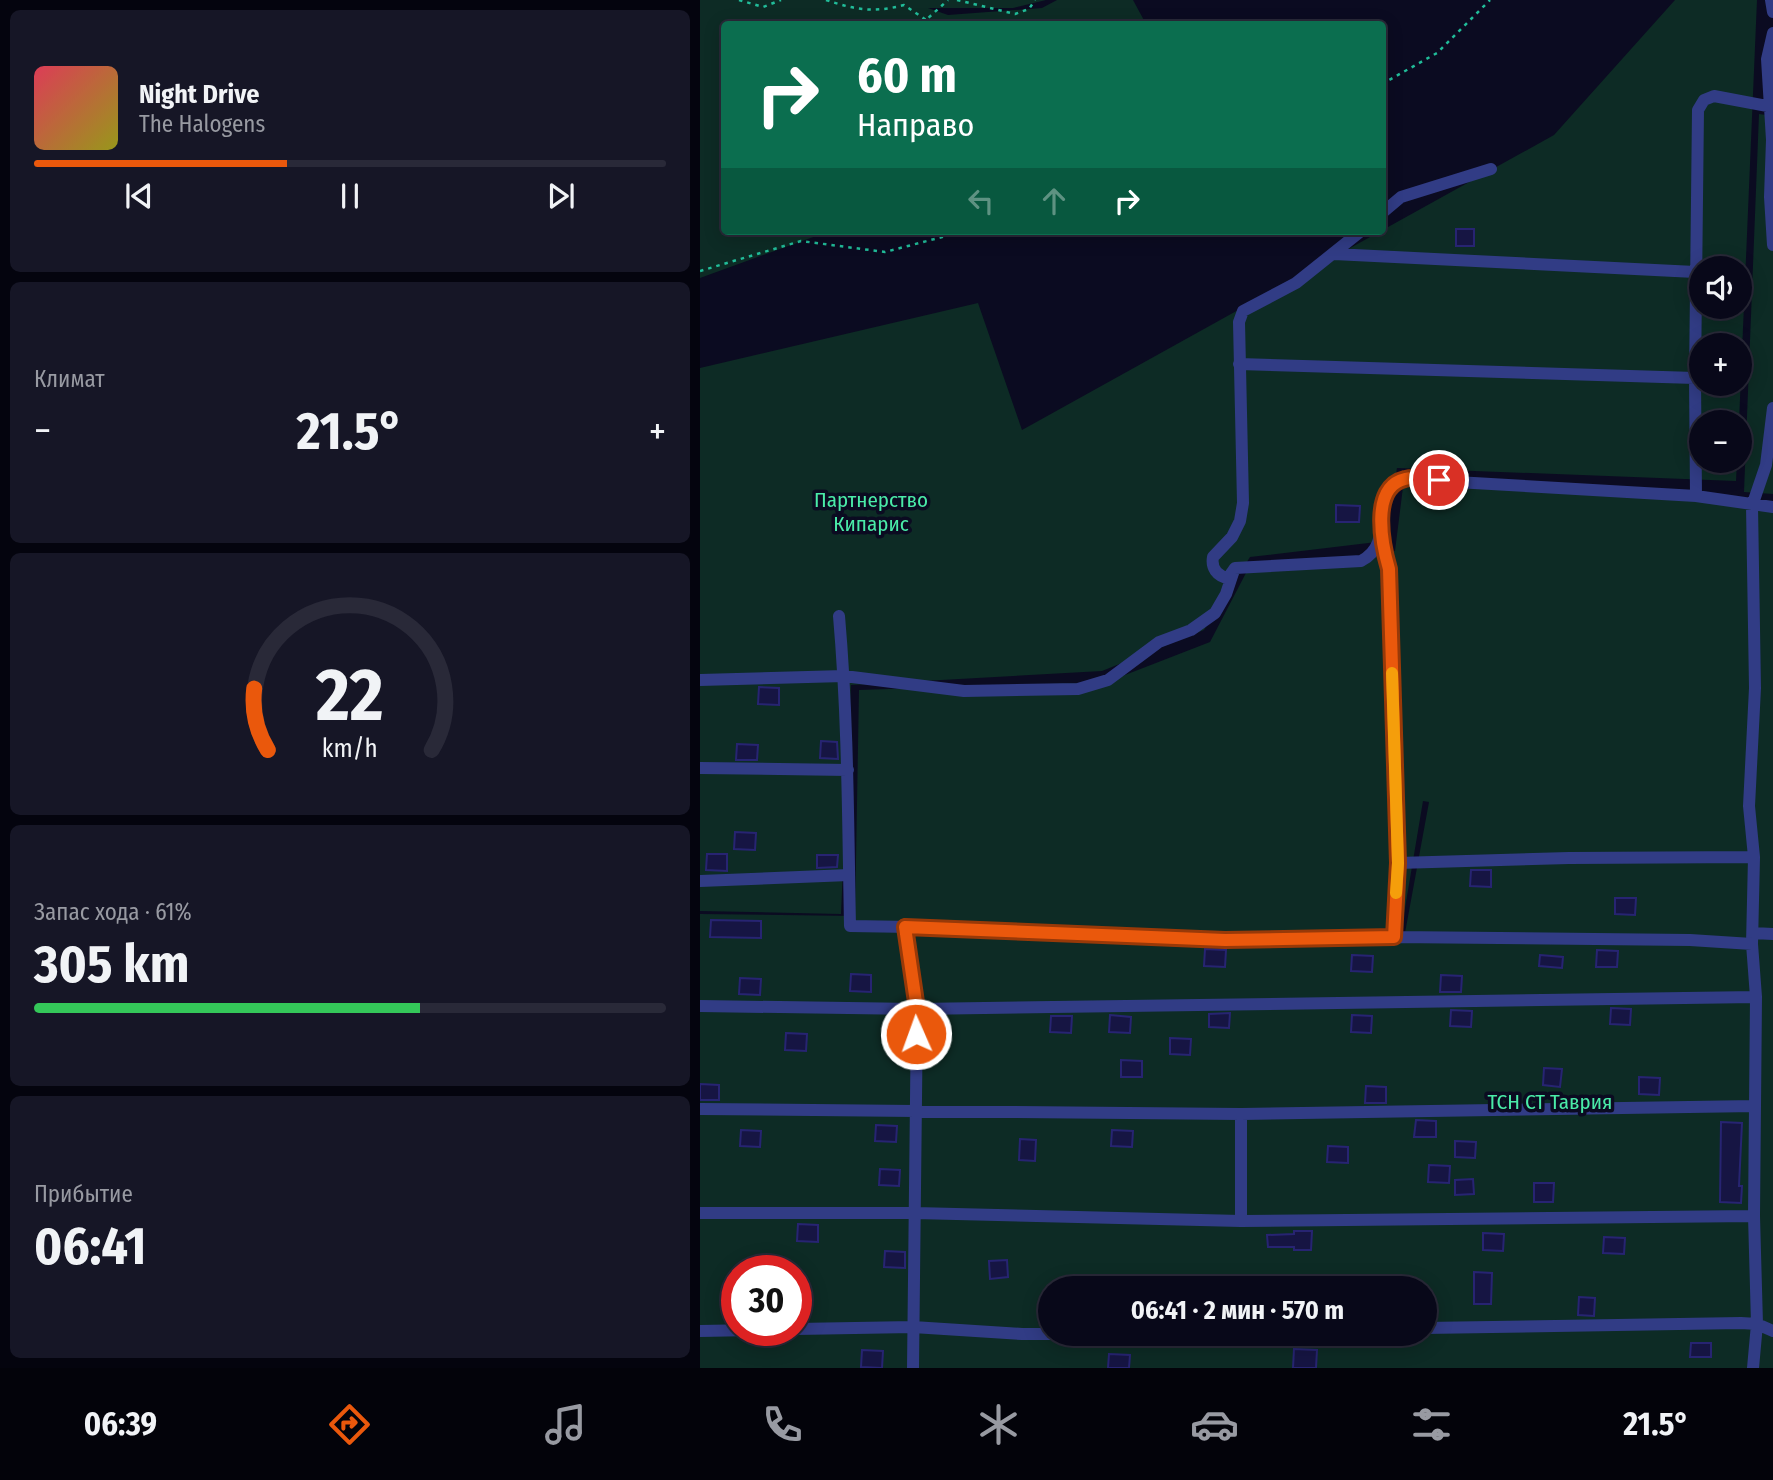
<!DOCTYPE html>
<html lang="ru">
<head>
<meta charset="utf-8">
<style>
  :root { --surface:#080819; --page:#161626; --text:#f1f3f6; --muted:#989aa2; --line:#292938; --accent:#ea580c }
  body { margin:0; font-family:"Fira Sans Condensed",sans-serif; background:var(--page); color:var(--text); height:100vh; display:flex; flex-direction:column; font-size:26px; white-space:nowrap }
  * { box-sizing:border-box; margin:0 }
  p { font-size:23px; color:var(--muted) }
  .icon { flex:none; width:38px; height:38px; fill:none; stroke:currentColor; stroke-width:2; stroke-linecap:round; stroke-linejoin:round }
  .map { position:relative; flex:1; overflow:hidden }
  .panel { display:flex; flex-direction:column; gap:10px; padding:10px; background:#04040e; width:700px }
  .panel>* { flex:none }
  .guide { position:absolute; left:21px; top:21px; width:665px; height:214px; border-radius:7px; box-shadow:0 4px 18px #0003,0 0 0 2px var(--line); background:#0b6e4f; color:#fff; overflow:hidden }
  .tools { position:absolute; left:989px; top:256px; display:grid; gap:14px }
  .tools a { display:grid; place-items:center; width:63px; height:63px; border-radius:50%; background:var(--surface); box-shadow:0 4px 18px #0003,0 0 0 2px var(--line); font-size:35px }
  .speed { position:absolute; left:21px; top:1255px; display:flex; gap:14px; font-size:35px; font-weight:700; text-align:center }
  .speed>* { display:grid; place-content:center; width:91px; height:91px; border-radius:50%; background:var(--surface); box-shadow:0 4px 18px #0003,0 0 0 2px var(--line); line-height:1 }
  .speed .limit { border:10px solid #d22; background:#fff; color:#111 }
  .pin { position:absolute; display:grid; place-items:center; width:60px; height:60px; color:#fff; margin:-30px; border:4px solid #fff; border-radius:50%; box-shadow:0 2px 7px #0007 }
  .me { position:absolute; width:77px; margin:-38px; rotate:358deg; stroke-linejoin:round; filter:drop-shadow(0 0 5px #0008) }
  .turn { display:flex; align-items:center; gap:24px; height:147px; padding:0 21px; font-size:32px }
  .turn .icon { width:91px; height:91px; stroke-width:2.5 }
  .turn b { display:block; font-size:49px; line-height:60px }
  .lanes { display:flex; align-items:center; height:66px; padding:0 21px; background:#0003; justify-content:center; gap:35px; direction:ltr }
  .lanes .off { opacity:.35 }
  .big { font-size:52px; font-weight:700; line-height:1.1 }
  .panel .tile { flex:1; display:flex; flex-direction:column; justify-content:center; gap:10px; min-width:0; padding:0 24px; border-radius:10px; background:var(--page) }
  .panel .dial { align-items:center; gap:0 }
  .dial svg { height:182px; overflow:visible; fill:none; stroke:var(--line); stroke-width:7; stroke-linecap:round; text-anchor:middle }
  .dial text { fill:var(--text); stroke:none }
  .song { display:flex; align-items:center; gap:21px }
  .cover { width:84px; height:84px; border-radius:10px; background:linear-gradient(135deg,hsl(350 70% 55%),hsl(60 70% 35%)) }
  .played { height:7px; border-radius:4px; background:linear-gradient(90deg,var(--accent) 40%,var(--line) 40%) }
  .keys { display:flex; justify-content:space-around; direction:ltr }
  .heat { display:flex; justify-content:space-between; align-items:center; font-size:38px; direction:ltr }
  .charge { height:10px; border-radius:5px; background:linear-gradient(90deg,#34c759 61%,var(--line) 0) }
  .trip { position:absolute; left:338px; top:1276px; width:399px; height:70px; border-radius:35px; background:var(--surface); box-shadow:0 4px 18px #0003,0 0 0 2px var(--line); font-weight:700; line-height:70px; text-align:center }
  .menu { display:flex; height:112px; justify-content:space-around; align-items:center; background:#03030a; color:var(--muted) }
  .menu .icon { width:49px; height:49px }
  .menu .active { color:var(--accent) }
  .menu b { font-size:32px; color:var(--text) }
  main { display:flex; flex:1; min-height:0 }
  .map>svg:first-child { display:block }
  .green { fill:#0d2b25; fill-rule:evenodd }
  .building { fill:#161543; stroke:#272472; stroke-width:2 }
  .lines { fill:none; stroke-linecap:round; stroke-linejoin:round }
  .path { stroke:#21bc99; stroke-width:2.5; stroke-dasharray:3.5 5; stroke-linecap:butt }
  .minor { stroke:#313c85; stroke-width:12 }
  .route-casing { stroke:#983908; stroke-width:18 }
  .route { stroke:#ea580c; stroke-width:12 }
  .slow { stroke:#f59e0b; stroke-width:12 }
  .labels { text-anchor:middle; stroke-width:7; stroke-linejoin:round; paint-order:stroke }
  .park-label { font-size:21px; fill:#4aeba8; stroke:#0b0b21 }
</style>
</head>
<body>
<main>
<section class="panel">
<div class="tile">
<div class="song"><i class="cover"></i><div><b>Night Drive</b><p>The Halogens</p></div></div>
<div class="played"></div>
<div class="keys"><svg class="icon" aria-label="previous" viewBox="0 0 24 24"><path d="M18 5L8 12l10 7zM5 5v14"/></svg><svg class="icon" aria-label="pause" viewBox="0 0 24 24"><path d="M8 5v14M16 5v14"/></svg><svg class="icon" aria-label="next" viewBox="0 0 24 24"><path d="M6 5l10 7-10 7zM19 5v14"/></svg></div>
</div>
<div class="tile"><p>Климат</p>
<div class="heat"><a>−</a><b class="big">21.5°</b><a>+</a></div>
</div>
<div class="tile dial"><svg viewBox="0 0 100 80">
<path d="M14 69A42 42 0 1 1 86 69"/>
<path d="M14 69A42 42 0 0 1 8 42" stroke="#ea580c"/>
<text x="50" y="56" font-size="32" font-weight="700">22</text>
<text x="50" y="72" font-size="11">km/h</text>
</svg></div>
<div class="tile"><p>Запас хода · 61%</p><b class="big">305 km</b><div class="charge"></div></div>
<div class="tile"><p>Прибытие</p><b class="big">06:41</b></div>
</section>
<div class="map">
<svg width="1073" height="1368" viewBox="0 0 1073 1368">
  <rect width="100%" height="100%" fill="#0b0b21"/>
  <path class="green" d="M0 0H346L313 8H228L248 15 342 8 357 0H433L446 24H24V231H130L0 278Z
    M975 0H1057L1039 422H1001V460H1037L1036 481 697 468 685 541 550 557 504 630 402 671 151 685 141 914 0 911V368L278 303 322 430 854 135ZM1001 268H1040V306H1001ZM1001 345H1040V383H1001Z
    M1059 114 1073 116V494L1044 492Z
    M704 479 1073 501V1368H0V914L155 916 159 690 407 682 510 642 547 571 695 551ZM723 801 729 802 705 933 701 932ZM37 1270H96V1330H37ZM350 1288H724V1334H350Z"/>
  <path class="building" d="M756 229H774V246H756Z
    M636 505 660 506 659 522H636Z
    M59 687 79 688V705L58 704Z
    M121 741 137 742 138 759 120 758Z
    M37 744 58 745 57 760H36Z
    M35 832 56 833 55 850 34 849Z
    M7 854H27V871L6 870Z
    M117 855H138L137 867 117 868Z
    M771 870H791V887L770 886Z
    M915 898H936L935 915 915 914Z
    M11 920 61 921V938L10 937Z
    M505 949 526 950 525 967 504 966Z
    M897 950 918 951 917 967H896Z
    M652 955 673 956 672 972 651 971Z
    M840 955 863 957 862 968 839 966Z
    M151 974 171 975V992L150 991Z
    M741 975 762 976 761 992H740Z
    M40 978 61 979 60 995 39 994Z
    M911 1008 931 1009 930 1025 910 1024Z
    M751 1010 772 1011 771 1027 750 1026Z
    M530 1013 529 1028 509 1027V1014Z
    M410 1015 431 1017 430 1033 409 1032Z
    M652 1015 672 1016 671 1033 651 1032Z
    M351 1016H372L371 1033 350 1032Z
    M86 1033 107 1034 106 1051 85 1050Z
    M470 1038 491 1039 490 1055 470 1054Z
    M421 1060 442 1061V1077H421Z
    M844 1068 862 1069 860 1087 843 1085Z
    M939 1077 960 1078 959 1095 939 1094Z
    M0 1084 19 1085V1100H0Z
    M666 1086 686 1087V1103H665Z
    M716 1120 736 1121V1137H714Z
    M1021 1122 1042 1123 1039 1186H1042L1041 1203 1020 1202Z
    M176 1125 197 1126 196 1142 175 1141Z
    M41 1130 61 1131 60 1147 40 1146Z
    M412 1130 433 1131 432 1147 411 1146Z
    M320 1139 336 1140 335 1161 319 1160Z
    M755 1141 776 1142 775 1158 755 1157Z
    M628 1146 648 1147V1163L627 1162Z
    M729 1165 750 1166 749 1183 728 1182Z
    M180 1169 200 1170 199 1186 179 1185Z
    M773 1179 774 1194 755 1195V1180Z
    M834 1183H854L853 1202H834Z
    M98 1224 118 1225V1242L97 1241Z
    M594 1231H612L611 1250H594V1247H568L567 1235 594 1234Z
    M783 1233 804 1234 803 1251 783 1250Z
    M904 1237 925 1238 924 1254 903 1253Z
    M185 1251 205 1252V1268L184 1267Z
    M307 1260 308 1277 290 1279 289 1261Z
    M774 1272 792 1273 791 1304H774Z
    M879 1297 895 1298 894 1316 878 1315Z
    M991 1343H1011V1357H990Z
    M594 1349 617 1350 616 1368H593Z
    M162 1350 183 1351 182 1368 161 1367Z
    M409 1354 430 1355 429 1368H408Z"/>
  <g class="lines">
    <path class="path" d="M39 0 63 7 81 0
      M126 0C156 10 174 13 204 5L226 20
      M257 0 315 14 329 9 335 0
      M229 24 226 20 248 0
      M682 84 737 53 790 0
      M0 271 101 241 185 252 265 231"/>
    <path class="minor" d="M1071 0 1073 12
      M1073 33 1067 59 1072 140 1070 197 1073 245
      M682 213 701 197 791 169
      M661 231 596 283 543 311 539 322 543 503 540 521 532 537 513 557C511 568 517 576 528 578L535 568 661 561C699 541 664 495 704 479L996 496 1073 507
      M634 254 995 272
      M539 364 995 378
      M996 496 995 378 998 110 1004 100 1014 96 1073 107
      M681 538 689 569 698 863 694 937
      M139 616C148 719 148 822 150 926L274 928 525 940 694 937 990 940 1052 944
      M0 680 144 676 264 691 378 689 408 680 459 642 491 630 515 613 526 594 534 570
      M0 768 148 770
      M698 863 869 858 1054 857
      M0 881 149 875
      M205 927 217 1009 213 1368
      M1053 933 1073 934
      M0 1006 217 1009 1056 997
      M0 1109 541 1114 1055 1106
      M0 1213H215L541 1221 1054 1216
      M541 1221V1114
      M724 1328 1041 1323 1057 1324 1073 1331
      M96 1329 213 1327 322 1334H363
      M0 1331 54 1330
      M1053 1368 1057 1324 1054 1216 1056 997 1052 944 1054 857 1049 806 1055 688 1052 506 1066 465 1073 408"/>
  </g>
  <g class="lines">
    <g class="route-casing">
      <path id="route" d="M216 1034 217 1009 205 927 525 940 694 937 698 863 689 569C682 545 670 487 705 479 715 476 728 479 739 480"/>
    </g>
    <use href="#route" class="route"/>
    <path class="slow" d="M692 673 698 863 696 893"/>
  </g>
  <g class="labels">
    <g class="park-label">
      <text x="171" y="507">Партнерство<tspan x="171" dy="24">Кипарис</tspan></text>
      <text x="850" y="1109">ТСН СТ Таврия</text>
    </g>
  </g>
</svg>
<div class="tools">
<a><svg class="icon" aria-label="sound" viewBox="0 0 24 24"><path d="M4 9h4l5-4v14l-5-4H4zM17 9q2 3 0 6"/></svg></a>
<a>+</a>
<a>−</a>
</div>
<div class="speed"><div class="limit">30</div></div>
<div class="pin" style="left:739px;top:480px;background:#d93025"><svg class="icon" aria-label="arrive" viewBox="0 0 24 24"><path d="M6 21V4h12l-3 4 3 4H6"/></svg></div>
<svg class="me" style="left:216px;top:1034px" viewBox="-20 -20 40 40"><circle r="17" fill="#ea580c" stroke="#fff" stroke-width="3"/><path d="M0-11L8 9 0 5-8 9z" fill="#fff"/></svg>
<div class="trip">06:41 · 2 мин · 570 m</div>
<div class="guide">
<div class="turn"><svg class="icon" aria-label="right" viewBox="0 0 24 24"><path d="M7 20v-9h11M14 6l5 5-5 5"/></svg><div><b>60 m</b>Направо</div></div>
<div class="lanes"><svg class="icon off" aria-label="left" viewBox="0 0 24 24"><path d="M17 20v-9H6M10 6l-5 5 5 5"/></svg><svg class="icon off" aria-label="ahead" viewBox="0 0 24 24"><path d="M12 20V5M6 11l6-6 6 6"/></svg><svg class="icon" aria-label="right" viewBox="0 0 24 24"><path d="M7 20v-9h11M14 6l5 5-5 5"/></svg></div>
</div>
</div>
</main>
<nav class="menu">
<b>06:39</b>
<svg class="icon active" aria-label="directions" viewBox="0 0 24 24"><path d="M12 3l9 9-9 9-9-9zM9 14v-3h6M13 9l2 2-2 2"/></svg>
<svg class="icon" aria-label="music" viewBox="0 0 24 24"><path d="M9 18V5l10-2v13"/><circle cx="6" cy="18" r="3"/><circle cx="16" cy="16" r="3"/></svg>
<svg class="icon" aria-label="phone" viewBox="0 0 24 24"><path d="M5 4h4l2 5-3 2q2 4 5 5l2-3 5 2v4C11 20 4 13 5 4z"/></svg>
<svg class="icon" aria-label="climate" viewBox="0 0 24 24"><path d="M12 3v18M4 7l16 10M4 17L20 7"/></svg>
<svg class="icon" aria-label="car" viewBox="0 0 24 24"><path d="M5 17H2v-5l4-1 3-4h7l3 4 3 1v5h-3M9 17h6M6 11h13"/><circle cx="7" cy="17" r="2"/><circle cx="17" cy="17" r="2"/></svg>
<svg class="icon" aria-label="filters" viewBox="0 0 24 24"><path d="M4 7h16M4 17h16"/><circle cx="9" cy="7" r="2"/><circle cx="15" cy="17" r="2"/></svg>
<b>21.5°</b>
</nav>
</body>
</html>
